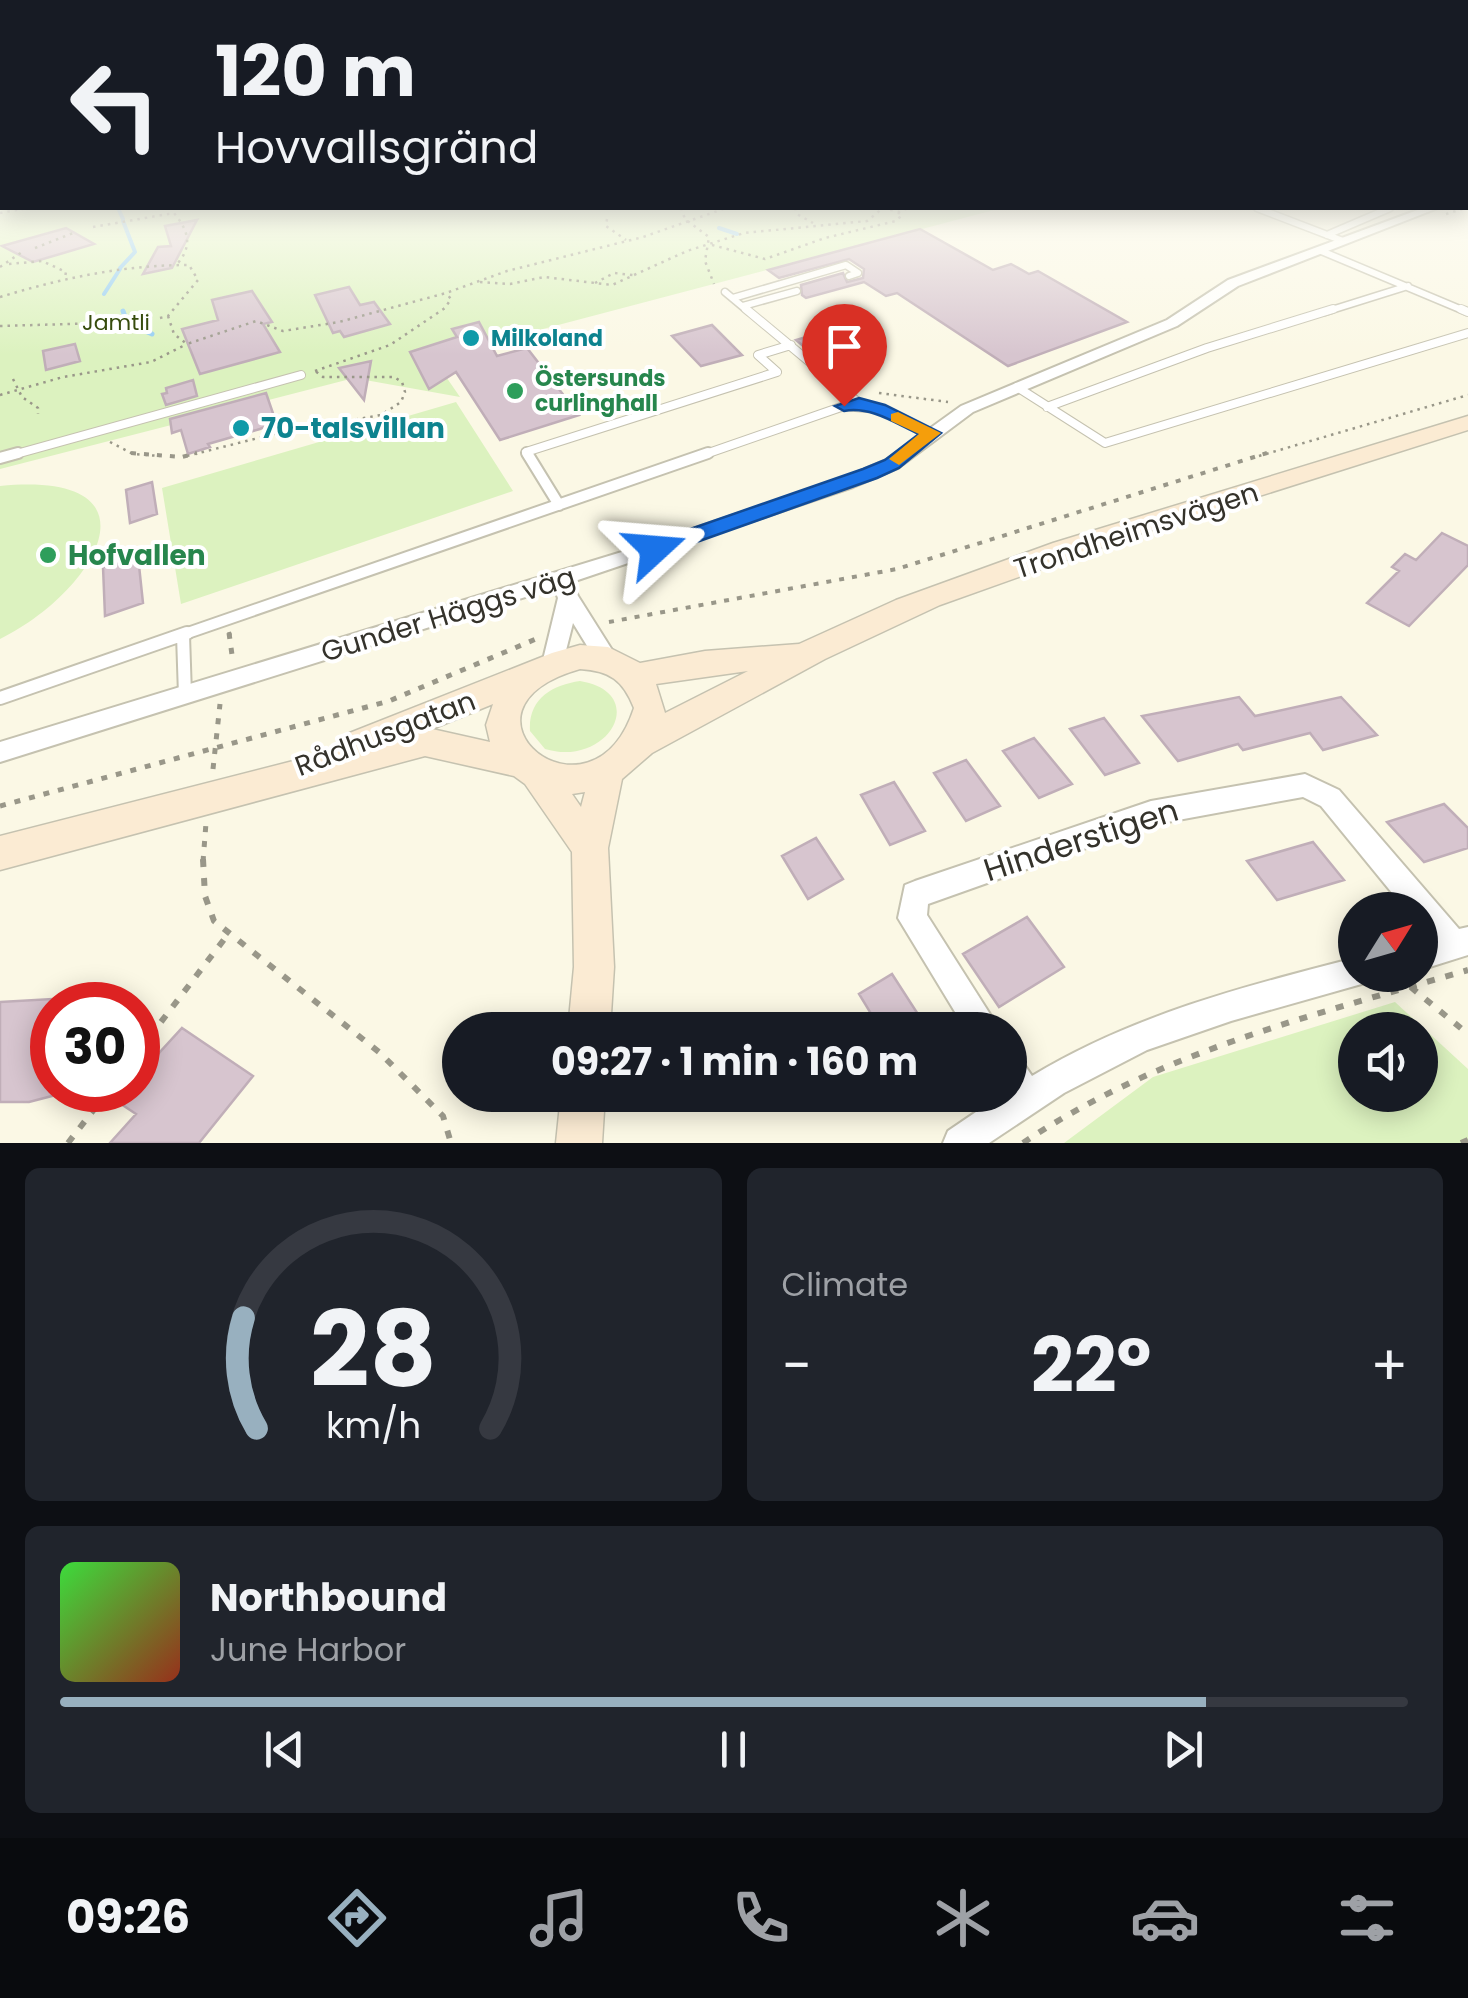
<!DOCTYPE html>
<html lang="en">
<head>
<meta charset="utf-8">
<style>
  :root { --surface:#171b24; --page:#20242c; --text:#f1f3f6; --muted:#9ea1a6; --line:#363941; --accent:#98b0bf }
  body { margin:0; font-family:Poppins,sans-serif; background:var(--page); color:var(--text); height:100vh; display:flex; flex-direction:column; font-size:38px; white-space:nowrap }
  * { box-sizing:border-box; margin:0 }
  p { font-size:32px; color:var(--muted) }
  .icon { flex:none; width:55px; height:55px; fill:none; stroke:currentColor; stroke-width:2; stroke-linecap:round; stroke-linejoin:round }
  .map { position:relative; height:1143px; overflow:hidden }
  .drawer { display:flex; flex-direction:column; gap:25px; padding:25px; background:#0d0f14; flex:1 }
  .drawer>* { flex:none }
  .guide { position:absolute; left:0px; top:0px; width:1470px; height:210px; box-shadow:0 5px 25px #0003; background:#171b24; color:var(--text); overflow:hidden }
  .needle { width:65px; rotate:53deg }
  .controls { position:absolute; left:1338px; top:892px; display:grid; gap:20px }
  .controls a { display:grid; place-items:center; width:100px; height:100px; border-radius:50%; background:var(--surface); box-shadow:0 5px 25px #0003; font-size:50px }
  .speed { position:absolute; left:30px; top:982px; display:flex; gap:20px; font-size:50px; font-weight:700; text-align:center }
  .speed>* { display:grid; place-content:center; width:130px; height:130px; border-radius:50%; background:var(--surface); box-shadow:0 5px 25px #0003; line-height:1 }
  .speed .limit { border:15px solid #d22; background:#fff; color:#111 }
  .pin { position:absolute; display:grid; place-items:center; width:85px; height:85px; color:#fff; margin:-102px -42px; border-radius:50% 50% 50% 0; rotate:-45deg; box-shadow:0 0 10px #0007 }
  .pin .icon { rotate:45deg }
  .me { position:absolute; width:110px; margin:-55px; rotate:71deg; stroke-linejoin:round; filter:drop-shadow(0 0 8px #0008) }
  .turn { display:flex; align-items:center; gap:35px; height:210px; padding:0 50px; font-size:45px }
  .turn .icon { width:130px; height:130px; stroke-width:2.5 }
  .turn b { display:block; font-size:70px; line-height:85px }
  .big { font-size:75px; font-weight:700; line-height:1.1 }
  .drawer .tile { flex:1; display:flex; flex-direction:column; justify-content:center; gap:15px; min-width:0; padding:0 35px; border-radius:15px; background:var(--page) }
  .drawer .dial { align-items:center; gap:0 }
  .dial svg { height:260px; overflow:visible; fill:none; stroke:var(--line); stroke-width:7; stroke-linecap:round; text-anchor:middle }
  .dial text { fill:var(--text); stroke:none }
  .song { display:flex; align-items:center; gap:30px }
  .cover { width:120px; height:120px; border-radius:15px; background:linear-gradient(135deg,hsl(120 70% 55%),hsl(10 70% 35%)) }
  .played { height:10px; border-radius:5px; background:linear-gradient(90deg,var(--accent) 85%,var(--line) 85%) }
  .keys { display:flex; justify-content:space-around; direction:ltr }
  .heat { display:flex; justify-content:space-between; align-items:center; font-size:55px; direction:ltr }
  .drawer .tiles { flex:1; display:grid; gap:25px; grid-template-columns:1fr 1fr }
  .tile:last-child { grid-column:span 2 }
  .trip { position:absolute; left:442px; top:1012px; width:585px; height:100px; border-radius:50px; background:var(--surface); box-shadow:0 5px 25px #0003; font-weight:700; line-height:100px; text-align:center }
  .dock { display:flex; height:160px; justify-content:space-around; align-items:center; background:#090b0e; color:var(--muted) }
  .dock .icon { width:70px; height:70px }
  .dock .current { color:var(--accent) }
  .dock b { font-size:45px; color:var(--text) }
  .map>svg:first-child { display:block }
  .green { fill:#dcf2bf; fill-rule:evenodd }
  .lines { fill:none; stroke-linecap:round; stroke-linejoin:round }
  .stream-far1 { stroke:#92cdf4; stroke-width:4 }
  .stream { stroke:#92cdf4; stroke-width:5 }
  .building { fill:#d7c5cf; stroke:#c0aeb8; stroke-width:2.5 }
  .service-far3-casing { stroke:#c5c2b0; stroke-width:9 }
  .service-far2-casing { stroke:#c5c2b0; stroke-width:10 }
  .service-far1-casing { stroke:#c5c2b0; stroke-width:14 }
  .service-casing { stroke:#c5c2b0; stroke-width:16 }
  .minor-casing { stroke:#c5c2b0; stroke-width:4 }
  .secondary-casing { stroke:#c5c2b0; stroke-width:3 }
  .path-far3 { stroke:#999789; stroke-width:2.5; stroke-dasharray:2.5 5; stroke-linecap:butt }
  .path-far2 { stroke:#999789; stroke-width:4; stroke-dasharray:5 8; stroke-linecap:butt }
  .path-far1 { stroke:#999789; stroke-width:5; stroke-dasharray:6 9; stroke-linecap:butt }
  .path { stroke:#999789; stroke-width:6; stroke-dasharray:8 11; stroke-linecap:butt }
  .service-far3 { stroke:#fff; stroke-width:6 }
  .service-far2 { stroke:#fff; stroke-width:8 }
  .service-far1 { stroke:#fff; stroke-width:10 }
  .service { stroke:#fff; stroke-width:12 }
  .minor { fill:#fff; fill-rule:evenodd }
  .secondary { fill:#fbebd3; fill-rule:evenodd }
  .route { fill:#1a73e8; stroke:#114b97; stroke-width:2.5 }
  .slow { fill:#f59e0b }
  .culture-dot { fill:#0f9aa8; stroke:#fff; stroke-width:4 }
  .leisure-dot { fill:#2e9e5b; stroke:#fff; stroke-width:4 }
  .labels { text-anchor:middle; stroke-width:8; stroke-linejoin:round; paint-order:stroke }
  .far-park-label { font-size:22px; fill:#374c0d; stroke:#fff }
  .far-culture-label { font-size:22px; font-weight:bold; fill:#0d838f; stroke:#fff; text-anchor:start }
  .far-leisure-label { font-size:22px; font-weight:bold; fill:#27864d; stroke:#fff; text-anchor:start }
  .culture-label { font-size:28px; font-weight:bold; fill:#0d838f; stroke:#fff; text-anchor:start }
  .street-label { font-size:28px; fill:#34322b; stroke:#fff }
  .leisure-label { font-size:28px; font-weight:bold; fill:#27864d; stroke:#fff; text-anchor:start }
  .near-street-label { font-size:32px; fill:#34322b; stroke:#fff }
</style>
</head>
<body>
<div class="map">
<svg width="1468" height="1143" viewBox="0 0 1468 1143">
  <rect width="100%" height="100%" fill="#fbf8e5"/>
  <path class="green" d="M15 208H989L994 210 433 358 460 397 354 378 0 469V210Z
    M456 402 513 491 181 604 162 488Z
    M0 486C168 470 95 593 0 639Z
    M580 681C651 693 608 768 545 749L530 731C528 699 552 685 580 681Z
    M1395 1002 1468 1069V1143H1064L1153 1077ZM1355 1030H1420V1095H1355Z"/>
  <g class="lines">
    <path class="stream-far1" d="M118 208 123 219
      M719 228 737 234
      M120 268 135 252 123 221
      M104 294 120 269"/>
    <path class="stream" d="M123 311 127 322
      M132 325 152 334"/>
  </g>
  <path class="building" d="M197 220 172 268 143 274 158 247 171 246 165 226Z
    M66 228 94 244 33 262 2 246Z
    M920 229 993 270 1011 264 1029 274 1038 271 1127 322 1008 366 897 293 886 296 864 282 806 298 802 295 801 285 843 273 847 282 863 278 864 269 849 259 779 278 768 270Z
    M349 287 360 305 374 302 390 324 344 337 340 331 333 333 315 295Z
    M252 291 272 322 263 324 280 352 200 374 182 329 218 320 212 300Z
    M479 322 497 356 527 348 579 415 500 440 456 372 429 389 410 352 457 337 452 329Z
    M712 325 742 355 701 366 672 336Z
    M826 331 838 339 846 337 866 351 825 364 796 340Z
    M75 344 80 361 46 370 43 351Z
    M371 361 364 400 339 368Z
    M193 380 197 396 166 405 162 394 167 393 166 388Z
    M266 393 276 422 260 429 208 444 210 447 188 454 181 430 172 433 170 419Z
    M152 482 157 514 130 523 126 490Z
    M1442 533 1468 546V565L1409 626 1367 603 1399 571 1392 567 1405 554 1416 560Z
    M138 556 143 603 105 616 103 567Z
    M1239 697 1255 716 1341 697 1377 735 1323 750 1310 733 1243 750 1238 744 1178 761 1142 716Z
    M1104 718 1139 763 1105 775 1070 729Z
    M1034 738 1072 784 1039 798 1003 751Z
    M966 760 1000 806 966 821 934 773Z
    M894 782 925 831 890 845 861 795Z
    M1444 804 1468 828V848L1424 862 1387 822Z
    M816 838 843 879 808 899 782 856Z
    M1313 842 1344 880 1277 900 1247 861Z
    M1027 917 1064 967 999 1007 963 954Z
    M892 974 923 1022 909 1030H881L859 994Z
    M52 999V1096L29 1102H0V1002Z
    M182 1028 253 1076 199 1143H110L136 1114 115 1100 124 1090H138V1076Z"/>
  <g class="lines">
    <g class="service-far3-casing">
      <path id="service-far3" d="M1257 208 1343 241
        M1327 235 1390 208
        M1319 250 1467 312
        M725 292 749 312
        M733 298 846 265 858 273 849 276
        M743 306 797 291
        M1325 312 1408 286"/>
    </g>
    <g class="service-far2-casing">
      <path id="service-far2" d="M746 309 859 403
        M1461 309 1468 312
        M1017 387 1105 443 1468 333
        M1047 407 1207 348 1333 309
        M9 456 301 375
        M528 456 526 452 777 372 758 355 791 345
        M700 456 844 406 878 409 932 433"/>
    </g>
    <g class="service-far1-casing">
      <path id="service-far1" d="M527 453 559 505
        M0 458 18 453
        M179 636 708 453"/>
    </g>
    <g class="service-casing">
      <path id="service" d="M183 635 185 695
        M0 698 187 633"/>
    </g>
    <g class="minor-casing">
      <path id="minor" d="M1423 208H1438L1238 286 1177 326 973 412 898 468 853 487 572 582 578 596 619 661 616 667 608 670 600 667 573 623 561 670 553 673 545 670 542 664 558 598 554 588 0 762V742L648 544 841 479 886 460 961 406 1167 320 1228 280Z
        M1305 774 1339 790 1459 929 1468 927V955L1420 970V940L1429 938 1420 927V910H1406L1321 806 1303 797 1151 825 928 904 927 915 1000 1030H966L898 918 905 885 915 881 1151 801Z
        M1355 958V975H1369L1365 983 1231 1021 1147 1050 1064 1093 989 1143H943L948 1131 1001 1095H1010V1055L1021 1060 1032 1076C1133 1015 1242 987 1355 958Z"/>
    </g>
    <g class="secondary-casing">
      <path id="secondary" d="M1468 416V430L1139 534 940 605 825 659 652 753 622 779 608 848 614 967 610 1030H568L574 967 572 852 525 784 514 776 425 756 0 870V836L344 748 347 734 552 653 580 645 608 647 640 663 705 651 799 644 896 600 1053 543ZM580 669C610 671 623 680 634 708 592 838 436 710 580 669ZM748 671 665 713 656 684ZM493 704 486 725 490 742 432 729ZM585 792 581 807 572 794Z
        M561 1095H605L602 1143H556Z"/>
    </g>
    <path class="path-far3" d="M681 208 685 219 709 237 705 261 714 284
      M795 208 797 214 813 223
      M883 208 900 212 908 208
      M0 213 27 208
      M1446 214 1465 208
      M607 219 606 226 626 240
      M93 227 174 213C188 230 193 245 178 263
      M712 245 765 259 825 238 896 221 902 215 894 210
      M35 248 73 233
      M9 264 42 261 66 272 65 277
      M0 267 22 252
      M480 282 510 284 544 277 612 285 687 251 744 233 867 221 883 208
      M595 283 614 273 633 275
      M0 297C63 278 123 265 189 265L198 280 168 316 156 319
      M168 316 174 334 187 344 256 321 283 331 339 322 446 293 507 271 643 237 726 208
      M0 326 138 322
      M315 371 390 345 445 308 451 299 446 293
      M13 379 22 397 38 408V414
      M879 393 948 402
      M0 395 63 377 151 362 187 344
      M110 442 133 454 160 456
      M187 456 278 433 381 415 401 402 405 392 402 382 394 377H323L315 371
      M1259 456 1468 395"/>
    <path class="path-far2" d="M131 453 182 457 197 453
      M609 622 897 569 1267 453
      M229 632 230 636"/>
    <path class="path-far1" d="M229 633 233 662
      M213 769 220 704
      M0 806 389 701 536 639
      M203 862 206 823"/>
    <path class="path" d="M203 859 205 896 214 921 379 1052 443 1116 451 1143
      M1396 975 1468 1034
      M138 1052 229 933
      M68 1143 109 1090
      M1023 1143C1158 1052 1314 1015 1468 970
      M1461 1143 1468 1140"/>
    <use href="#service-far3" class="service-far3"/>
    <use href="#service-far2" class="service-far2"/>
    <use href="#service-far1" class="service-far1"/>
    <use href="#service" class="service"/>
    <use href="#minor" class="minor"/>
    <use href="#secondary" class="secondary"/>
  </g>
  <linearGradient id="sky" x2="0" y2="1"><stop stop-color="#85beed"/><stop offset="0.55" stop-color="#fdfcf3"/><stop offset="1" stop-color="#fdfcf3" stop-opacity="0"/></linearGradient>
  <rect width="1468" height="355" fill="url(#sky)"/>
  <path class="route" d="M859 398 885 405 941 433 899 468 877 478 663 554H647L644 549 647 544 863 469 885 460 919 434C895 423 871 406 844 411L835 406Z"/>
  <path class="slow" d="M898 412 941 433 899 465 889 459 919 434 891 421V414Z"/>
  <g class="culture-dot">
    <circle cx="471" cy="338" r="10"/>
    <circle cx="241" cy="428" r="10"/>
  </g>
  <g class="leisure-dot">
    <circle cx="515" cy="391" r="10"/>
    <circle cx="48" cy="555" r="10"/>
  </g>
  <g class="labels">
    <g class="far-park-label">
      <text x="116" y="330">Jamtli</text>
    </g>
    <g class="far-culture-label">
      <text x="491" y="346">Milkoland</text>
    </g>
    <g class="far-leisure-label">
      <text x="535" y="386">Östersunds<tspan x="535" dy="25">curlinghall</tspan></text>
    </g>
    <g class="culture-label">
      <text x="261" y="438">70-talsvillan</text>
    </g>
    <g class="street-label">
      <text transform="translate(1136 530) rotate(-18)" y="10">Trondheimsvägen</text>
      <text transform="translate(448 614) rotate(-17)" y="10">Gunder Häggs väg</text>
      <text transform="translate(385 733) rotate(-21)" y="10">Rådhusgatan</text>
    </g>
    <g class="leisure-label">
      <text x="68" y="565">Hofvallen</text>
    </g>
    <g class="near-street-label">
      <text transform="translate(1081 840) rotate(-18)" y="11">Hinderstigen</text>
    </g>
  </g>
</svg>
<div class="controls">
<a><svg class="needle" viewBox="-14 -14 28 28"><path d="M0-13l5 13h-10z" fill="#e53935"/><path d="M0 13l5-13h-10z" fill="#9ea1a6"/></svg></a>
<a><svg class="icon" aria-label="sound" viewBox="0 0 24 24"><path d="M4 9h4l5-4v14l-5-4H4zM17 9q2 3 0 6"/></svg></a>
</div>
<div class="speed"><div class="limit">30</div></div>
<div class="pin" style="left:844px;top:406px;background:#d93025"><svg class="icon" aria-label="arrive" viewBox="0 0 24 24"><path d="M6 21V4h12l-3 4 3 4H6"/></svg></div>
<svg class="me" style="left:655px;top:549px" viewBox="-20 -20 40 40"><path d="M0-17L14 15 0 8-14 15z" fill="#1a73e8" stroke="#fff" stroke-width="4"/></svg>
<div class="trip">09:27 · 1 min · 160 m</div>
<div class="guide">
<div class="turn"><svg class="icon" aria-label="left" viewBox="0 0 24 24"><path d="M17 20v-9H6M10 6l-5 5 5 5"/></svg><div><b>120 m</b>Hovvallsgränd</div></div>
</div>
</div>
<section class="drawer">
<div class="tiles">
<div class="tile dial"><svg viewBox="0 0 100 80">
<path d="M14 69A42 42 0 1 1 86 69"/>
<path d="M14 69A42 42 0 0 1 10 35" stroke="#98b0bf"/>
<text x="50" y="56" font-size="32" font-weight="700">28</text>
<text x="50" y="72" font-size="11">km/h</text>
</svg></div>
<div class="tile"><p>Climate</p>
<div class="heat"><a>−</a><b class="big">22°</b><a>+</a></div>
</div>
<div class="tile">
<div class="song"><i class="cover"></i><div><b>Northbound</b><p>June Harbor</p></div></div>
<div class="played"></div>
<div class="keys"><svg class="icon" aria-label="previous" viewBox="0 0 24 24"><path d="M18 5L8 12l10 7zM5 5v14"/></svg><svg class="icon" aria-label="pause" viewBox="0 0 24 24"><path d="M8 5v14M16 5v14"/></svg><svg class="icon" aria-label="next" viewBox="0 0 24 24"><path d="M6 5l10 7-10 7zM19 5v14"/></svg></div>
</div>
</div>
</section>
<nav class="dock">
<b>09:26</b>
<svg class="icon current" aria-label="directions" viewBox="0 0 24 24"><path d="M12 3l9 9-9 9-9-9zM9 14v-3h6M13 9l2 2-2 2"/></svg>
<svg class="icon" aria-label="music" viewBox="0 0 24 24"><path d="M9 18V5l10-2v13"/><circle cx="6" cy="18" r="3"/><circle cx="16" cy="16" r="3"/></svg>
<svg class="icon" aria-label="phone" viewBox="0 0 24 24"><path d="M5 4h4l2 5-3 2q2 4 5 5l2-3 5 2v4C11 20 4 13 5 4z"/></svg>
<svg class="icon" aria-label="climate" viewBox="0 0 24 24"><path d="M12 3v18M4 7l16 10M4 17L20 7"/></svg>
<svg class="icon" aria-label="car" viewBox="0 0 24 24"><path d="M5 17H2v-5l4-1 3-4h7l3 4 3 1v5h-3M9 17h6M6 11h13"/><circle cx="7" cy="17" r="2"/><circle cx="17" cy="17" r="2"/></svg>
<svg class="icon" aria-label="filters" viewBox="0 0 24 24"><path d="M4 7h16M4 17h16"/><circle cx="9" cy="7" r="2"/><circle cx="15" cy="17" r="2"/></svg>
</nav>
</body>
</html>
